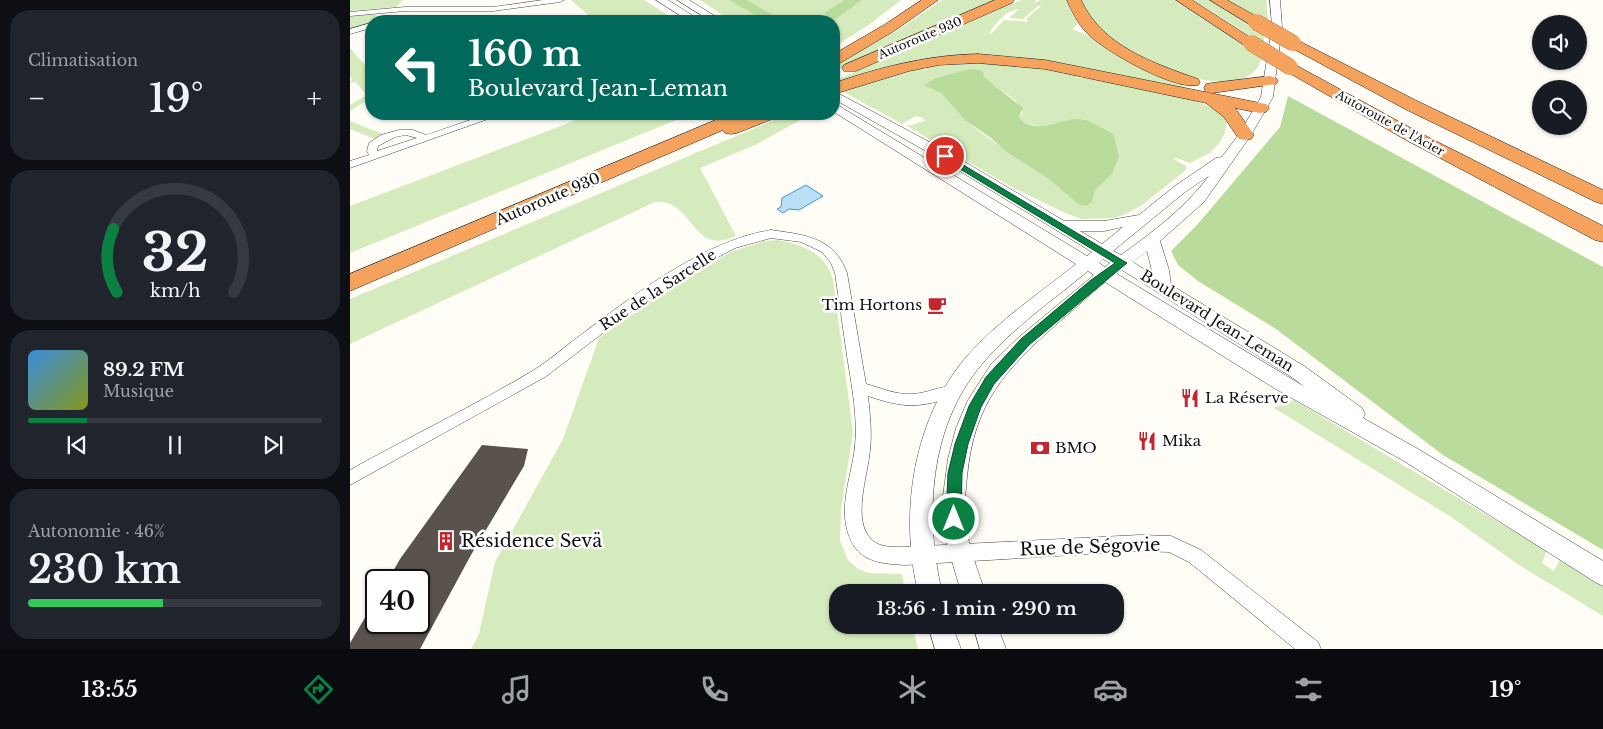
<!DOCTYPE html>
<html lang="fr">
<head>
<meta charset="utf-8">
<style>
  :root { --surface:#171b24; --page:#20242c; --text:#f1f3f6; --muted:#9ea1a6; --line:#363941; --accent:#0b8043 }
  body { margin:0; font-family:"Libre Baskerville",serif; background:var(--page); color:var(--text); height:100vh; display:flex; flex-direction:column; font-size:19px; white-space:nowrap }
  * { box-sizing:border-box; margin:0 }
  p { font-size:16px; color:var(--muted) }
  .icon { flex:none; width:28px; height:28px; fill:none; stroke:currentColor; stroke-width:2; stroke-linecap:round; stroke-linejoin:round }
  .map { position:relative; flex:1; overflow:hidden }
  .sheet { display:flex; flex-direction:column; gap:10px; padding:10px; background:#0d0f14; width:350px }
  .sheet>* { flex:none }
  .hud { position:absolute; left:15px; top:15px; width:475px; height:105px; border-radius:20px; box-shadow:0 1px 4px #0004; background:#00695c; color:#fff; overflow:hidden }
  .buttons { position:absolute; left:1182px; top:15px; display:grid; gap:10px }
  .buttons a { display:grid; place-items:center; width:55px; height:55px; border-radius:50%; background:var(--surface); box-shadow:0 1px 4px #0004; font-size:25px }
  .speed { position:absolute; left:15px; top:569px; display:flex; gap:10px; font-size:25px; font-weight:700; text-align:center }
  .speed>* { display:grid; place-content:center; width:65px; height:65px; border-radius:50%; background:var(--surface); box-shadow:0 1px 4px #0004; line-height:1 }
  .speed .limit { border:2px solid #111; border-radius:8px; background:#fff; color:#111 }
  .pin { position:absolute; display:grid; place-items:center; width:42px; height:42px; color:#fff; margin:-21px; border:2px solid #fff; border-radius:50%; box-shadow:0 1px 5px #0007 }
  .me { position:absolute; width:55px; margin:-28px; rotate:0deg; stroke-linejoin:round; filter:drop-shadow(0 0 4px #0008) }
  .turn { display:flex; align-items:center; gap:18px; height:105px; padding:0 20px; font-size:22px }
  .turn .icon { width:65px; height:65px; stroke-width:2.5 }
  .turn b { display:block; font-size:35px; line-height:42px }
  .big { font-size:38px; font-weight:600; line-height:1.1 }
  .sheet .card { flex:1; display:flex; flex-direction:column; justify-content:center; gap:8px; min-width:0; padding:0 18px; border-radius:20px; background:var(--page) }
  .sheet .dial { align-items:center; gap:0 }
  .dial svg { height:130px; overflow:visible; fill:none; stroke:var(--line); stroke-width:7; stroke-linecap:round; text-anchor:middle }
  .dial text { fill:var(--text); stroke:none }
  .song { display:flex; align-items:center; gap:15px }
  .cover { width:60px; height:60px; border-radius:8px; background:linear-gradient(135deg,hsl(210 70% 55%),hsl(70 70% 35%)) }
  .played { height:5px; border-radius:2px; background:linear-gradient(90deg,var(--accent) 20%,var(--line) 20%) }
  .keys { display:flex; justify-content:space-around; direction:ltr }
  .heat { display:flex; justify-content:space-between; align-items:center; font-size:28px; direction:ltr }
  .charge { height:8px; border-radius:4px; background:linear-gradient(90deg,#34c759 46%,var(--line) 0) }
  .trip { position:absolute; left:479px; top:584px; width:295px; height:50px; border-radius:20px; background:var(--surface); box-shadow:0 1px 4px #0004; font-weight:600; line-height:50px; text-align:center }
  .tab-bar { display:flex; height:80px; justify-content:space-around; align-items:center; background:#090b0e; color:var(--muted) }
  .tab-bar .icon { width:35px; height:35px }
  .tab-bar .current { color:var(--accent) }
  .tab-bar b { font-size:22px; color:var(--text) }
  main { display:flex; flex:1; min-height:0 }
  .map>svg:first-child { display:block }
  .green { fill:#d5ebbd; fill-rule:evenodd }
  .forest { fill:#b9dc9c }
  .water { fill:#b9e0f7; stroke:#3f96cf }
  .building { fill:#5a524d }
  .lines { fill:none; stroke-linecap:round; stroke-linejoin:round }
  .minor-casing { stroke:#444; stroke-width:1 }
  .tertiary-casing { stroke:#444; stroke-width:1 }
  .motorway-casing { stroke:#222; stroke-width:1 }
  .minor { fill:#fff; fill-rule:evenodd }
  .tertiary { fill:#fff; fill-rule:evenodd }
  .motorway { fill:#f5a25d; fill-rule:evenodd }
  .motorway-bridge-casing { stroke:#222; stroke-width:16; stroke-linecap:butt }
  .motorway-bridge { stroke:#f5a25d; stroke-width:16 }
  .route { fill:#0b8043; stroke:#07532c }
  .labels { text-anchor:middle; stroke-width:5; stroke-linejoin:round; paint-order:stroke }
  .far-street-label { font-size:12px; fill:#111; stroke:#fff }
  .street-label { font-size:15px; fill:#111; stroke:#fff }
  .poi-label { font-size:15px; fill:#111; stroke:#fff; text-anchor:start }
  .near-poi-label { font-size:18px; fill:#111; stroke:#fff; text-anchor:start }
  .near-street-label { font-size:18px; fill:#111; stroke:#fff }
</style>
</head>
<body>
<main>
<section class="sheet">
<div class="card"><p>Climatisation</p>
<div class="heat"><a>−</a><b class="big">19°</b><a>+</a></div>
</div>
<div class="card dial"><svg viewBox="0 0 100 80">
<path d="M14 69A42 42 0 1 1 86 69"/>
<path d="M14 69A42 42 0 0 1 12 30" stroke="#0b8043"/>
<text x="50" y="56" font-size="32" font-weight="700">32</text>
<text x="50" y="72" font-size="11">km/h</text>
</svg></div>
<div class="card">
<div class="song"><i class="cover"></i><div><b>89.2 FM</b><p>Musique</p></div></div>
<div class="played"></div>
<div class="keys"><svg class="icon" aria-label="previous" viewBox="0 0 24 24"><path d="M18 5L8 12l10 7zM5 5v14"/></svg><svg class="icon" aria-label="pause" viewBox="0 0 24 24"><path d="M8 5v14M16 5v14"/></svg><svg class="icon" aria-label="next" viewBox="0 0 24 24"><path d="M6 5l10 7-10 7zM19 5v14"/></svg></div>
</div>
<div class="card"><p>Autonomie · 46%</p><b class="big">230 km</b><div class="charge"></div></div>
</section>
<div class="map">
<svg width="1253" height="649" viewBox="0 0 1253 649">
  <rect width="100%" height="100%" fill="#fffdf5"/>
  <path class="green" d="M0 0H53L46 7 0 11Z
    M221 0H294L327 21H245Z
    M350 0H379L415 21H382Z
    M397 0H494L475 12V17L481 21H434Z
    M512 0H551L520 24 484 47 483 21Z
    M592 0H647L484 71V66L548 30Z
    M671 0H686L684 3 691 0H718L720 10 728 24 723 28 724 30 740 36 770 56 836 84 831 88 703 62 668 57 637 55 513 75 484 86V81ZM688 6H691L676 19 679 22 654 20 642 33 639 34C644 24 657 10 669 9L659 18 673 19Z
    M730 0H824L912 57C897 115 773 56 748 30 740 22 736 9 730 0Z
    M844 0H860L915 32 913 44Z
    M878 0H916L918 19 913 20Z
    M24 14 30 17 16 25 0 30V16Z
    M0 48 21 72V98L0 111V105L17 95 5 82 0 83 2 79 0 76Z
    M634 63 686 67 713 72 712 74 718 73 728 76 727 78H735C761 83 859 98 873 115 883 126 868 148 858 154 852 157 846 160 840 163L827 158 823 159 836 166V170L792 205 774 215 763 218 731 219 711 211 660 186 557 126 575 121 573 118 566 116 552 124 492 91 571 68 573 70H576L575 67ZM613 72H633V77L665 100 673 112 669 117C683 135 715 121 734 119L762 174 728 204C718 195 709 186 699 178 661 150 603 125 586 78Z
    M242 114H341L0 253V206Z
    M438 114H461L407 144 350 168 386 236C379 239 371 242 363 240 342 237 335 198 305 202L0 344V299Z
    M0 121 33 134 25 139 0 129Z
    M428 240C453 245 476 253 483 280L503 432 491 509 490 541 498 560 508 569 519 573 552 574 555 592H488V625H562L568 649H121L129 634 145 562 213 439 249 338 327 283 381 252 414 241Z
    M944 400 1197 551 1192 563 1204 571 1210 559 1253 584V616L1169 565 1098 515 924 408Z"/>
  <path class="forest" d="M379 0H397L434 21H415Z
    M494 0H512L483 21 475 17V12Z
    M620 69 630 70 633 72 634 77 673 108 669 117C686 139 716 114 735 120 745 123 755 130 763 134L769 156 762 174 745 190 742 202 736 206 728 204 699 179 658 153 641 138 615 120 591 93 574 85 586 78Z
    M938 96 1253 267V550L1093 455 926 329 848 281 828 265 821 251 847 225 930 127Z"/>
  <path class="water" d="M456 185 473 196 449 210 439 209 433 213 427 209 431 207 432 198Z"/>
  <path class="building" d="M132 445 178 449 174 466 121 555 70 649H0V643L26 599V622H69V580H38L50 559Z"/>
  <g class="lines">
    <g class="minor-casing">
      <path id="minor" d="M193 0H214L210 2 143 11H55L0 16V12L55 7H143Z
        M21 23V28L0 34V29Z
        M138 114H152L0 168V161L19 155 17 151 19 143 31 135 49 130H63L76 135ZM56 135 67 138 27 151 28 146 45 137Z
        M421 230C455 235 484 237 497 273L516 384C531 388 546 395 562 394 576 394 597 383 608 387L611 391 608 395C570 408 556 409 518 396 520 414 522 433 520 450 518 475 501 521 522 540 530 548 544 547 555 547L790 535 821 536 851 550 968 642 971 649H945L839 562 819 552 790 551 555 565C537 564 515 563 504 546 486 517 499 484 504 454 509 421 502 388 497 356 493 328 489 300 485 273L481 263 472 252 451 242 421 238 385 248 337 274 294 302 195 377 0 485V470C61 436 124 406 184 370 198 361 211 350 224 340 279 299 351 241 421 230Z"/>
    </g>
    <g class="tertiary-casing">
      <path id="tertiary" d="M306 0H318L348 19 347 21H339Z
        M327 0H339L373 21H361Z
        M920 0H930L932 27 923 97 901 135 854 202 810 241 819 270 821 285 954 366 1012 408 1015 414 1013 418 1068 449 1253 561V586L1245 582 1054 461 924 388 755 282C739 295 725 309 709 322 655 370 624 402 617 477 615 497 613 518 618 538 622 556 629 574 635 592H611L595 537 592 503 598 459 606 428 618 400 642 363 669 337 744 275 738 271C702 301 662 328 632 364 579 426 574 516 592 592H568C549 513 563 418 618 355 649 320 690 293 726 264L484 112V103L737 256 742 252 590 159 484 99V91L600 153 714 221H754L789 215 825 186 866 158 872 157 889 134 911 97 922 27ZM859 176C835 208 803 232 771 255L763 251 835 192ZM773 227 752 244 730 231H754ZM797 251 803 275 783 262ZM753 259 760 263 755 267 749 263ZM772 270 940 376 955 387 767 274Z
        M578 625H602L611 649H585Z
        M623 625H647L656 649H630Z"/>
    </g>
    <g class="motorway-casing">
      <path id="motorway" d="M572 0H588L544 31 490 63 484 65V54L534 25Z
        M645 0H664L662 3 506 71H494L492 68 494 65Z
        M717 0H731C752 46 803 63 848 79L850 82 848 85C825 91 754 51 737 33 728 24 722 12 717 0Z
        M826 0H842L909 43 906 46H896Z
        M860 0H877L911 19 913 22 911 25H901Z
        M943 38 1067 101 1253 190V204L1246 202 1055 109 938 46 935 43 938 40Z
        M628 54 695 60 910 103 916 104 919 108 916 112 910 113 885 108 904 135 901 139 895 140 889 139 874 117 856 103 695 69 628 63 589 65 559 71 484 94V83C531 67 578 55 628 54Z
        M940 62 1068 132 1253 226V242L1245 240 1056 140 934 70 932 67 934 64Z
        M920 76 926 78 928 81 926 84 862 93 856 92 854 88 856 84 862 83Z
        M380 114H428L425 118 387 133 381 134 375 133 373 130 0 291V274Z"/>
    </g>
    <use href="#minor" class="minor"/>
    <use href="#tertiary" class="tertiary"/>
    <use href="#motorway" class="motorway"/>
    <g class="motorway-bridge-casing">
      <path id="motorway-bridge" d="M906 22 943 43
        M901 43 940 67"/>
    </g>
    <use href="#motorway-bridge" class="motorway-bridge"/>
  </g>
  <path class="route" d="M595 154 777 263 679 345 644 384 631 407 618 444 612 473 611 519 609 524 604 526 598 524 596 519 598 473 605 444 619 406 636 377 671 339 741 280 765 263 592 158V155Z"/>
  <defs>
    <g id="cafe-bare" transform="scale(1.5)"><path d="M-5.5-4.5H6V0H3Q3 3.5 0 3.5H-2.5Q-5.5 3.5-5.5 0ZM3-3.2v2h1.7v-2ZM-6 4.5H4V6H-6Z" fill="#c4262e" stroke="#fff" stroke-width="2.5" paint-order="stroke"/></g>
    <g id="restaurant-bare" transform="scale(1.5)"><path d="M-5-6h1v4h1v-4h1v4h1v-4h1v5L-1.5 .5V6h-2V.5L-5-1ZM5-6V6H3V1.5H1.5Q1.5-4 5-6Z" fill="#c4262e" stroke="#fff" stroke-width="2.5" paint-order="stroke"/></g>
    <g id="bank-bare" transform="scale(1.5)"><path d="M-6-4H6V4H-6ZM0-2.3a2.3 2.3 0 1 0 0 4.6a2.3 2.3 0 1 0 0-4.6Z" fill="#c4262e" stroke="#fff" stroke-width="2.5" paint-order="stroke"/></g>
    <g id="building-bare" transform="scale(1.5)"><path d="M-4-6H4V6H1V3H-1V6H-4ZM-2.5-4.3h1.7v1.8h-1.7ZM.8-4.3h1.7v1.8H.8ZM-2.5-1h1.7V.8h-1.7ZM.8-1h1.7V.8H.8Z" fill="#c4262e" stroke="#fff" stroke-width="2.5" paint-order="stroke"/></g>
  </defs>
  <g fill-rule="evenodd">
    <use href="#cafe-bare" x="587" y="305"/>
    <use href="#restaurant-bare" x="840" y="398"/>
    <use href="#restaurant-bare" x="797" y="441"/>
    <use href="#bank-bare" x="690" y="448"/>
    <use href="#building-bare" x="96" y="541"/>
  </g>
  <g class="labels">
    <g class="far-street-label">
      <text transform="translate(570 38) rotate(-23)" y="4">Autoroute 930</text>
      <text transform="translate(1040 123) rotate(29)" y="4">Autoroute de l'Acier</text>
    </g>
    <g class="street-label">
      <text transform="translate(198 199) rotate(-23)" y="5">Autoroute 930</text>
      <text transform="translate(308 290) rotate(-33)" y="5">Rue de la Sarcelle</text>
      <text transform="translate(867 321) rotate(32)" y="5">Boulevard Jean-Leman</text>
    </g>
    <g class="poi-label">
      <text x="572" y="310" text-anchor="end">Tim Hortons</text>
      <text x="855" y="403">La Réserve</text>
      <text x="812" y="446">Mika</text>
      <text x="705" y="453">BMO</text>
    </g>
    <g class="near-poi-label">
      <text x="111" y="547">Résidence Sevä</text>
    </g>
    <g class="near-street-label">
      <text transform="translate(740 547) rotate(-2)" y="6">Rue de Ségovie</text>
    </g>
  </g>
</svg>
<div class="buttons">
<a><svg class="icon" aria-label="sound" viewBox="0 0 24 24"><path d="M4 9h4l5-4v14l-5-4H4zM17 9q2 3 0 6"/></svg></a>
<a><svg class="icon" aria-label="search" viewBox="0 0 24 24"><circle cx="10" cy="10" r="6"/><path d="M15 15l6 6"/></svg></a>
</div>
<div class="speed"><div class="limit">40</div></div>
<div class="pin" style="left:595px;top:156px;background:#d93025"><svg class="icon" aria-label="arrive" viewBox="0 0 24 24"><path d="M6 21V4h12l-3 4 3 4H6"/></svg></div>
<svg class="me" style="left:604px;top:519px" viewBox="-20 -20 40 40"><circle r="17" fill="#0b8043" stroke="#fff" stroke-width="3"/><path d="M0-11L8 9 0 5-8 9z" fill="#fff"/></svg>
<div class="trip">13:56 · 1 min · 290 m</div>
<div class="hud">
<div class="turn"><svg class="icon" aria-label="left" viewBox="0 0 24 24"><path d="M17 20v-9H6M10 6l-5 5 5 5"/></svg><div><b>160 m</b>Boulevard Jean-Leman</div></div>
</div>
</div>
</main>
<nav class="tab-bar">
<b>13:55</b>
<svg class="icon current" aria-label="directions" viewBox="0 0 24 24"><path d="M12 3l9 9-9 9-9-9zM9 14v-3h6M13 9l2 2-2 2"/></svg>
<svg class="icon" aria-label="music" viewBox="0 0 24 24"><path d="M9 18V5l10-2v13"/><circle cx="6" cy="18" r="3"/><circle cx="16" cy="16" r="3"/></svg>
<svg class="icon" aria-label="phone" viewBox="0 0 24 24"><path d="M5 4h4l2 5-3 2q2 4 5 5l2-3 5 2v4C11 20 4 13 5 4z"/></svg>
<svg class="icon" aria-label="climate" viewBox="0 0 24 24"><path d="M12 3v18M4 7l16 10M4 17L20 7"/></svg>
<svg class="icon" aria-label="car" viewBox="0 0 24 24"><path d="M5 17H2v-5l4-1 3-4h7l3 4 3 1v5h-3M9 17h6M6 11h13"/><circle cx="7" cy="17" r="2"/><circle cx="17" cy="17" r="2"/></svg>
<svg class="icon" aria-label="filters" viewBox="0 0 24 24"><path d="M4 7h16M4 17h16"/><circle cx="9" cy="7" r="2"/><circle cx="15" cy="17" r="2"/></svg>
<b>19°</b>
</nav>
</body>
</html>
